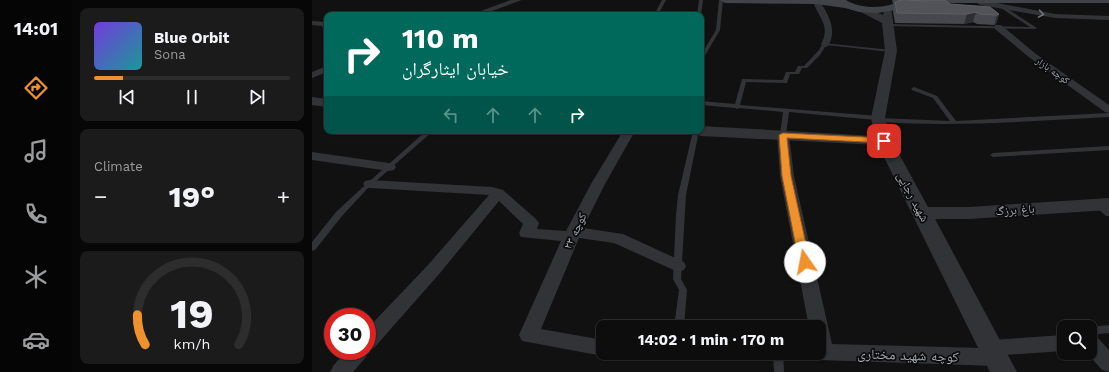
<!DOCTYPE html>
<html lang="en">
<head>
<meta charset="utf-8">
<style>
  :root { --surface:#0d0d0e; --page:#1b1b1c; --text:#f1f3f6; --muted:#9a9c9e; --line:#2d2d2e; --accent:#ef912c }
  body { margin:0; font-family:"Work Sans","Noto Naskh Arabic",sans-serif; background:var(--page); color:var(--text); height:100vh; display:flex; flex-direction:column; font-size:15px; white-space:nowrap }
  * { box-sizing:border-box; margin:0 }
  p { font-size:13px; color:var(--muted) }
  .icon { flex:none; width:22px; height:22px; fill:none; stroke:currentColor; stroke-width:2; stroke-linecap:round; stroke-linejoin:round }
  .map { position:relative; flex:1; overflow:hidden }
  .panel { display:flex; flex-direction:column; gap:8px; padding:8px; background:#070708; width:240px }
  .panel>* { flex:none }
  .top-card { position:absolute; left:12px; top:12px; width:380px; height:122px; border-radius:8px; box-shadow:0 1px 3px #0004,0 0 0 1px var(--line); background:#00695c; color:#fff; overflow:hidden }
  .tools { position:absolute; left:745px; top:320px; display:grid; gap:8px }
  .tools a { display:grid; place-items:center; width:40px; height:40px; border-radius:8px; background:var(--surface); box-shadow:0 1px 3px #0004,0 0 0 1px var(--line); font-size:20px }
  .speed { position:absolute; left:12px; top:308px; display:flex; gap:8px; font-size:20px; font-weight:700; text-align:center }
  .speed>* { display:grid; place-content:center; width:52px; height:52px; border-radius:50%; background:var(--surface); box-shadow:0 1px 3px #0004,0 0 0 1px var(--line); line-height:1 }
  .speed .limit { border:6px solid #d22; background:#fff; color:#111 }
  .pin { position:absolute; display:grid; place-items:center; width:34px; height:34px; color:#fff; margin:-17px; border-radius:8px; box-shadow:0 2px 6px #0006 }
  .me { position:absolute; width:44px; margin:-22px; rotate:348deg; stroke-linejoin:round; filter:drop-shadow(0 0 3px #0008) }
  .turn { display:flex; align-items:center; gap:14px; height:84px; padding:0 12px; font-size:18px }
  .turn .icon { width:52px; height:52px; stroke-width:2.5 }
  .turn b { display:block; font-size:28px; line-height:34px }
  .lanes { display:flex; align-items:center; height:38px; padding:0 12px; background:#0003; justify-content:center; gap:20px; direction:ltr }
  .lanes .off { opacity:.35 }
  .big { font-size:30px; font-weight:700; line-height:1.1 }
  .panel .widget { flex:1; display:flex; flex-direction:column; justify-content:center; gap:6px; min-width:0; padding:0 14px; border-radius:8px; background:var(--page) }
  .panel .dial { align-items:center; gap:0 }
  .dial svg { height:104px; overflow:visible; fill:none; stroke:var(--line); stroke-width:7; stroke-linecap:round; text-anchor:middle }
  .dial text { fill:var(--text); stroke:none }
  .song { display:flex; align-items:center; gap:12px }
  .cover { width:48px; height:48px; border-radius:6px; background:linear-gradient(135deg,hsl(260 70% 55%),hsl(180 70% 35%)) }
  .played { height:4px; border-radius:2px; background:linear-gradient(90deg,var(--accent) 15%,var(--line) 15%) }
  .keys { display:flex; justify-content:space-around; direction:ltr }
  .heat { display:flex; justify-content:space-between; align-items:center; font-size:22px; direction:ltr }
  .trip { position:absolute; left:284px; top:320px; width:230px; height:40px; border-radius:8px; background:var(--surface); box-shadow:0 1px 3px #0004,0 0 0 1px var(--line); font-weight:700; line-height:40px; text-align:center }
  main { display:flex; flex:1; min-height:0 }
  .tab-bar { display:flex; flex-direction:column; width:72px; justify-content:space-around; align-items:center; background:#050506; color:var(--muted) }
  .tab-bar .icon { width:28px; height:28px }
  .tab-bar .active { color:var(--accent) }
  .tab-bar b { font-size:18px; color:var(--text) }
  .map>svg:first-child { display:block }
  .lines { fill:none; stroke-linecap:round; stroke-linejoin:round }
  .service { fill:#323337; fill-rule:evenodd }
  .minor { fill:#323337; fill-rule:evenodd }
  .tertiary { fill:#323337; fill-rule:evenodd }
  .secondary { fill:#404347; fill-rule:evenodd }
  .wall { fill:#47484d }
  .shaded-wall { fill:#2d2e31 }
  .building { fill:#515358; stroke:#5d6066 }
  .oneway { stroke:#70747b }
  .route { fill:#ef912c; stroke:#9b5e1d }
  .labels { text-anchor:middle; stroke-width:3.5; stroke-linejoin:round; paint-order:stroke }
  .far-street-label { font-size:10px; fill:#a2aab3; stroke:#0c0c0d }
  .street-label { font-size:12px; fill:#a2aab3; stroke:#0c0c0d }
  .near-street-label { font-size:14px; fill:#a2aab3; stroke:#0c0c0d }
</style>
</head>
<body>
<main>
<nav class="tab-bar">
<b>14:01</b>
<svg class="icon active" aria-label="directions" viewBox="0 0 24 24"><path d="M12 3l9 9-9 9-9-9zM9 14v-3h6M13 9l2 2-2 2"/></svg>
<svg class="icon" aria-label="music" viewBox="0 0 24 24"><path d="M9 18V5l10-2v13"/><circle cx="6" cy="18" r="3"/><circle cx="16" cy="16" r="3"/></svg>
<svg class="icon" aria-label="phone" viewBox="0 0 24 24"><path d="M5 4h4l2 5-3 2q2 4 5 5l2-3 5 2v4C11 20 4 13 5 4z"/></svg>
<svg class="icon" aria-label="climate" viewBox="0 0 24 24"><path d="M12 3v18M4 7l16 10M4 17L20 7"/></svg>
<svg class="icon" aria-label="car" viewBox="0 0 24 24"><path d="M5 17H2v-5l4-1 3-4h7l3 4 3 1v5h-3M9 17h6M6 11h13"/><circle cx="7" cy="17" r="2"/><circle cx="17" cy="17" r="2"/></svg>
</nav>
<section class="panel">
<div class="widget">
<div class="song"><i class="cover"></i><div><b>Blue Orbit</b><p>Sona</p></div></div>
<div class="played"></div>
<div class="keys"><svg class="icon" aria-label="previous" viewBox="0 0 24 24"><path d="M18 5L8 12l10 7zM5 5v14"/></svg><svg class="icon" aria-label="pause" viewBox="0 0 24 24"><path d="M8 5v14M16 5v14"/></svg><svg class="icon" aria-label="next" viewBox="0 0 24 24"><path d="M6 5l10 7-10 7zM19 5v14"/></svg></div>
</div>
<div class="widget"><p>Climate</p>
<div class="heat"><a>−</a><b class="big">19°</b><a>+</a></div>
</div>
<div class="widget dial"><svg viewBox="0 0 100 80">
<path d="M14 69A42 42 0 1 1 86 69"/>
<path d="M14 69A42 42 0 0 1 8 46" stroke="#ef912c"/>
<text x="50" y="56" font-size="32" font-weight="700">19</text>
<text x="50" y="72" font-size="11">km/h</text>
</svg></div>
</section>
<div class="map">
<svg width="797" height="372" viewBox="0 0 797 372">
  <rect width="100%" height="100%" fill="#111112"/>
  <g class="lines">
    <path class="service" d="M350 0H354L346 15H342Z
      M387 0H391L389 15H385Z
      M407 0H411L408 30 391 59 389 60V55L404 30Z
      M689 6H691L725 28 723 29 576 26 574 25 576 24 718 27 689 8Z
      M511 43 579 50 581 51 579 52 514 45 508 55 495 68H490L487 74H478L475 83 434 82 428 105 566 116 568 117 569 118 638 121 621 98 600 90 599 89 602 87 625 96 644 121 797 113V117C720 121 644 127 567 122L565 121 564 120 477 112 474 135 471 137 468 135 471 112 427 108 425 109 423 108 389 105V101L423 104 430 79 471 80 474 72H483L486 66H492L507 50Z
      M114 131H121L55 189 30 216 3 250 0 251V242L24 212 51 187Z
      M381 131H387L374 195 369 279 375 290 372 327H362L367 290 361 279 364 215 366 195Z
      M797 146V150L681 157 678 155 681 153Z
      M784 203H790L797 210V216H794L784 207 783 205Z
      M797 325V333L778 335V327Z
      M461 353H471L472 372H462Z"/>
    <path class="minor" d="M199 0H210L169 15H158Z
      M501 0H507C516 14 526 30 516 46L513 47 509 44C520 24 504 16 501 0Z
      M660 0H669L743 14 797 16V20L743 18 668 5Z
      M0 21 15 22V30H12L10 26 0 25Z
      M683 25H689L724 54 797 105V113L793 112 718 58 683 29Z
      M15 66V72L0 78V72Z
      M311 131H323L293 184 271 228 311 234 372 262 374 266 372 270 366 272 302 243 267 238 229 329 291 340V353L298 354 291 356 210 341 207 335 249 241 209 237 207 233 211 224 187 201 128 273 62 348 56 350 54 357 41 372H18L21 366 34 351H55V329L116 265 177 195 58 188 53 187 51 184 53 181 58 180 180 187 191 190 224 219 227 223 225 229 254 231 279 184Z
      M471 131 475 132 477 135 482 176 520 344 670 348 673 342 680 340 752 335V351L693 355 691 363 684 366 507 360 500 358 497 353H507V327H497L468 176 465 135 467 132Z
      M0 152 77 163 82 164 84 167 82 170 77 171 0 160Z
      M778 335 785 337 797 350V372L790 370 775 353H778Z"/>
    <path class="tertiary" d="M550 6 571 15 573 7H579L585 51 573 118 580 141 616 207H657L797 198V210L657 219H623L705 372H678L566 145 389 136 384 134 381 131H389V126L563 136 559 118 573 51 570 23 547 11 545 9 547 7Z
      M0 97 15 99V107L0 105Z"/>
    <path class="secondary" d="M408 0H534C546 8 567 9 581 4L580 0H590L591 5 584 10 565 13 547 12 533 8 504 4 413 3Z
      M598 0H797V3H603Z"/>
  </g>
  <path class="wall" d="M608 0H614L638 4 687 14 684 24 682 25 665 24 661 22 652 24 583 23 581 12 583 2 608 1Z"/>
  <path class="shaded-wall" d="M664 12 661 22 652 24 655 14Z
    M687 14 684 24 682 25 685 15Z"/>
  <path class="building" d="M589 0 615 1 614 0H633L638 4 678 7 687 14 685 15 668 14 664 12 655 14 585 13 583 2Z"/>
  <defs><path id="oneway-chevron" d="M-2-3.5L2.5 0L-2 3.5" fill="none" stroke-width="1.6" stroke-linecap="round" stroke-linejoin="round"/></defs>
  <use class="oneway" href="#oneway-chevron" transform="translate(729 14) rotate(10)"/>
  <path class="route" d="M471 133 572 138 576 141 572 143 475 138 479 176 498 262 497 265H489L487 262 470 176 467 135Z"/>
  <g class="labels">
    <g class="far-street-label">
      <text transform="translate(741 70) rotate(35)" y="4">کوچه بازار</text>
    </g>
    <g class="street-label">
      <text transform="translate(601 197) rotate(62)" y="4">شهید رجایی</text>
      <text transform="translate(703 210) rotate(-4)" y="4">باغ برزگ</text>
      <text transform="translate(263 231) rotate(-65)" y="4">کوچه ۲۳</text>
    </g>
    <g class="near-street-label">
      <text transform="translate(596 355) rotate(2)" y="5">کوچه شهید مختاری</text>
    </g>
  </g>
</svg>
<div class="tools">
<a><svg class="icon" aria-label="search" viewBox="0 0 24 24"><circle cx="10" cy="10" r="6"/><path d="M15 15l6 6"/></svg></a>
</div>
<div class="speed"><div class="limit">30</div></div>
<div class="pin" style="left:572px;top:141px;background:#d93025"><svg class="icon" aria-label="arrive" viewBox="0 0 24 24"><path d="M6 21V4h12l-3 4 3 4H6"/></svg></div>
<svg class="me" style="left:493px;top:262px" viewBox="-20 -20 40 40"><circle r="19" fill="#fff"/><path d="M0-13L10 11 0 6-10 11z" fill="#ef912c"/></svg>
<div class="trip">14:02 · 1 min · 170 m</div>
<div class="top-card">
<div class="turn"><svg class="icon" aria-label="right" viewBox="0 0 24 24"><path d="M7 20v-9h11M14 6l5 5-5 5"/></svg><div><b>110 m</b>خیابان ایثارگران</div></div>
<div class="lanes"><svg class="icon off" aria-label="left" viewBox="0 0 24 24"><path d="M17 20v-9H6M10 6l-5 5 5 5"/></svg><svg class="icon off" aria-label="ahead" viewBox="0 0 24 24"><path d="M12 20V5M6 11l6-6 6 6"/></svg><svg class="icon off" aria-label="ahead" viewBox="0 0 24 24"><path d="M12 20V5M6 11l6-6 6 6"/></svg><svg class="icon" aria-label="right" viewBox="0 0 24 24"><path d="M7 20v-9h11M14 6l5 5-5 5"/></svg></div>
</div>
</div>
</main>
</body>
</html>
